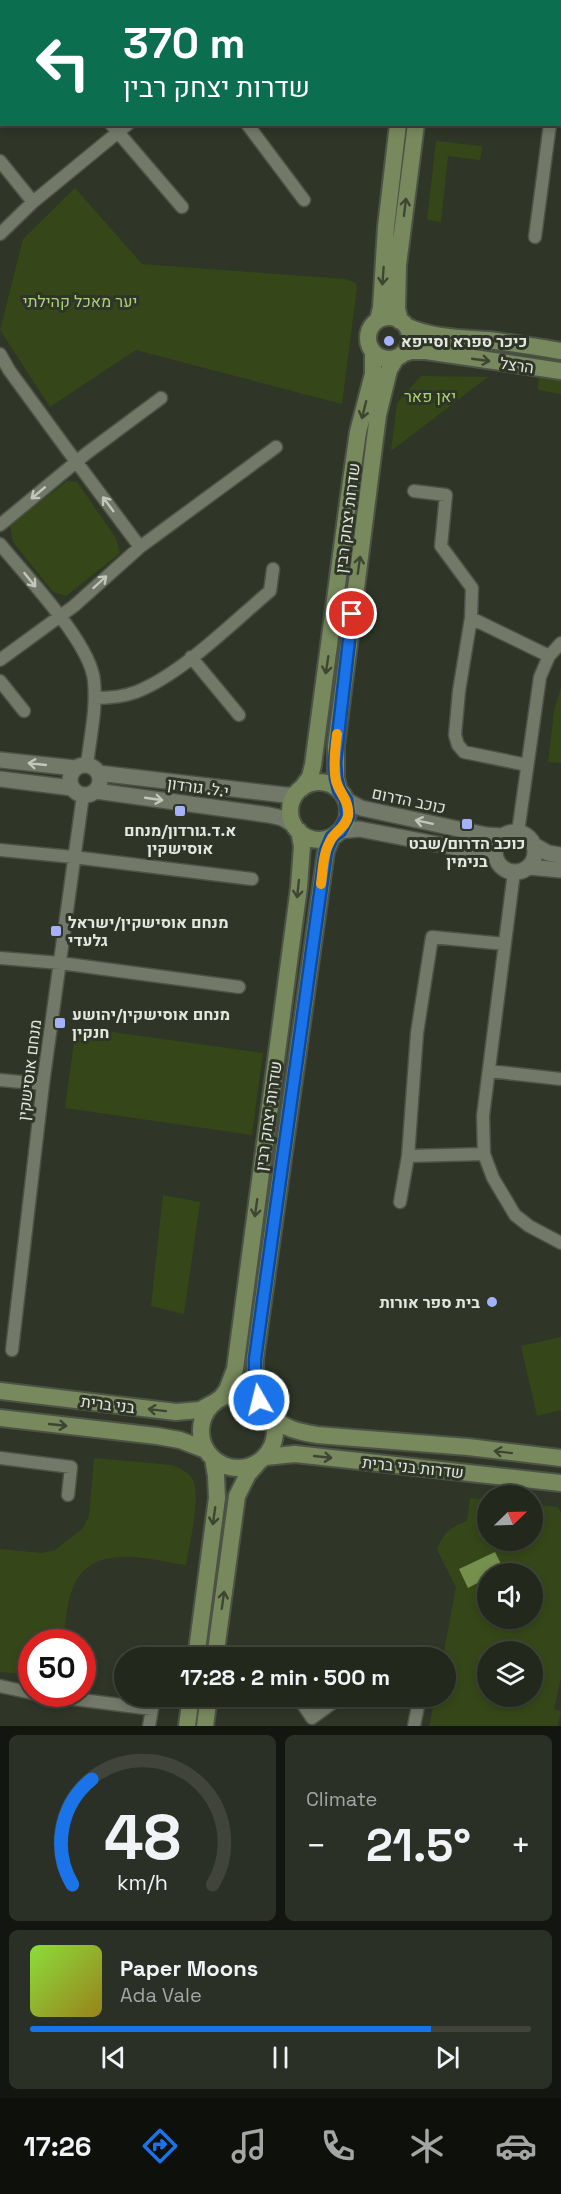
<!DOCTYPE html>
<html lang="en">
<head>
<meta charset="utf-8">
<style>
  :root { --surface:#23281d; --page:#2b3026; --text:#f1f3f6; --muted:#a3a6a4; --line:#40443b; --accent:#1a73e8 }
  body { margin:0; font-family:"Space Grotesk",Heebo,sans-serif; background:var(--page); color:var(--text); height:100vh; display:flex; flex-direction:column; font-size:22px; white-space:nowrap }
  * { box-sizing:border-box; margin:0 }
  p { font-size:20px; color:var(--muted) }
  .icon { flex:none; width:33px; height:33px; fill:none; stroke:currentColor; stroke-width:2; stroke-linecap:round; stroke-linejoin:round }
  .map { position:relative; height:1726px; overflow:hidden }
  .sheet { display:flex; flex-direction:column; gap:9px; padding:9px; background:#131610; flex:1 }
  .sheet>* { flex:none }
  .banner { position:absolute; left:0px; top:0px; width:561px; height:126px; box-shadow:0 3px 9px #0003,0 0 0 2px var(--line); background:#0b6e4f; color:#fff; overflow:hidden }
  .needle { width:39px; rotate:67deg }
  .controls { position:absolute; left:477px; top:1485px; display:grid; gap:12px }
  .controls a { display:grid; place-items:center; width:66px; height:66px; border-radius:50%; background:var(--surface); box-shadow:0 3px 9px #0003,0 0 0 2px var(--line); font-size:30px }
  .speed { position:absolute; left:18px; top:1629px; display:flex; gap:12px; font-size:30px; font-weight:700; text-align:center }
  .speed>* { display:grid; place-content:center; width:78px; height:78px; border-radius:50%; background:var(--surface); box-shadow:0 3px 9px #0003,0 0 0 2px var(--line); line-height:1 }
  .speed .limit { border:9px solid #d22; background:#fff; color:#111 }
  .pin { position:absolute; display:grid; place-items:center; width:51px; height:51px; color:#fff; margin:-26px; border:3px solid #fff; border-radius:50%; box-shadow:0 2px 6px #0007 }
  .me { position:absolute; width:66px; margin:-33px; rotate:352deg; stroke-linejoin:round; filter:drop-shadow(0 0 4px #0008) }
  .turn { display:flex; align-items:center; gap:21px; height:126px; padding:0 24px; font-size:27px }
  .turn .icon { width:78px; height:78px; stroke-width:2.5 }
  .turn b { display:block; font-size:42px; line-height:51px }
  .big { font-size:45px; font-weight:600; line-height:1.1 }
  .sheet .tile { flex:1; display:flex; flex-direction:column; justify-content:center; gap:9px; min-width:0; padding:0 21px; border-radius:9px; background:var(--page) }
  .sheet .dial { align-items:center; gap:0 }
  .dial svg { height:156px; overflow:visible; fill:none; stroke:var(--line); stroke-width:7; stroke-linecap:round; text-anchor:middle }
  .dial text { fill:var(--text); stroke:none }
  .song { display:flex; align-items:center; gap:18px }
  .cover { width:72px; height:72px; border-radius:9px; background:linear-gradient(135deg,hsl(90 70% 55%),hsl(50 70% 35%)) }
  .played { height:6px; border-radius:3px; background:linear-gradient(90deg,var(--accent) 80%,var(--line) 80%) }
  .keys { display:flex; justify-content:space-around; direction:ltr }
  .heat { display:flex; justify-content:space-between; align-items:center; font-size:33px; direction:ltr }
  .sheet .tiles { flex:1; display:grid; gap:9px; grid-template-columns:1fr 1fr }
  .tile:last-child { grid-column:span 2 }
  .trip { position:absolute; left:114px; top:1647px; width:342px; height:60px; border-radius:30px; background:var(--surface); box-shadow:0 3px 9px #0003,0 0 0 2px var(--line); font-weight:600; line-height:60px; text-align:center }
  .menu { display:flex; height:96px; justify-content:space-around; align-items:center; background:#0e100c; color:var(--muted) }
  .menu .icon { width:42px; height:42px }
  .menu .current { color:var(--accent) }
  .menu b { font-size:27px; color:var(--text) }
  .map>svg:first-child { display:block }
  .green { fill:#354718; fill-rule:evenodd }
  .water { fill:#74904c }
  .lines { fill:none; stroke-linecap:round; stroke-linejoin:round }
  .minor-casing { stroke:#4c5245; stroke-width:15 }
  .tertiary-casing { stroke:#4c5245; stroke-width:18 }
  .secondary-casing { stroke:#4c5245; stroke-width:20 }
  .minor { stroke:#727969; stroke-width:12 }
  .tertiary { stroke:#727969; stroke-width:15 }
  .secondary { stroke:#78895d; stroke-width:16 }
  .oneway { stroke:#3e4632 }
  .oneway2 { stroke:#c1c7bb }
  .route-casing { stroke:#114b97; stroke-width:15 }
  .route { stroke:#1a73e8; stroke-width:10 }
  .slow { stroke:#f59e0b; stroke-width:10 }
  .poi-dot { fill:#a6b1fc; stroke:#2f3527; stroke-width:2 }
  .labels { text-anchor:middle; stroke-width:6; stroke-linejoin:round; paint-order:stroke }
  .park-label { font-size:16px; fill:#acd474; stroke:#2f3527 }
  .poi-label { font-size:16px; font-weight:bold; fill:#e3e8de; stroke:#2f3527; text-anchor:start }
  .street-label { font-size:16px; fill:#e3e8de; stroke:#2f3527 }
</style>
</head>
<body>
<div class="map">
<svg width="561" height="1726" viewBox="0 0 561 1726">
  <rect width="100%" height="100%" fill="#2f3527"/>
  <path class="green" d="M436 141 482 146 480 160 448 156 441 222 427 220Z
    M75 188 142 264 345 279 356 283 357 288 342 404 136 350 50 407 0 330 23 239Z
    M539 371 561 374V394L538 390Z
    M421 376 488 377 391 451 397 403Z
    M67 481 77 482 116 538 120 553 66 596 53 592 13 542 10 525Z
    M561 687V763L548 762 554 711Z
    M76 1027 263 1053 252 1135 65 1108Z
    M163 1195 200 1202 184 1314 151 1306Z
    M561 1337V1410L537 1416 521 1346Z
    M94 1458 172 1465C179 1468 187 1471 192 1478 202 1494 189 1546 186 1565 151 1560 96 1542 75 1583 66 1600 66 1624 63 1642H32L31 1675 0 1672V1549L42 1553 55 1550 82 1529 89 1516Z
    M470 1498 487 1499 488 1540H532L533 1504 558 1507 561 1513V1678L554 1709 561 1711 558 1726H429L435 1697 446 1696V1658L443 1657 456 1587 437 1550C444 1532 449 1528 467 1521ZM488 1574H532V1618H488ZM488 1652H532V1696H488Z"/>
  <path class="water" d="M495 1552 504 1570 497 1573 488 1574 487 1578 468 1588 459 1569Z"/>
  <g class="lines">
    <g class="minor-casing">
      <path id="minor" d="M13 0 14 2
        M152 0 153 2
        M295 0 296 2
        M109 2 111 0
        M560 55 561 43
        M560 76H561
        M111 124 182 207
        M247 124 304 200
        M0 161 33 202
        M0 234 33 202 128 124
        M535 237 550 124
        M0 354 9 370 66 448 140 547
        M414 491 446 495 441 546 472 588 471 618 459 691 455 735 458 745 464 752 527 765
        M0 525 87 453 161 398
        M0 544C25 575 91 643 94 681 97 709 90 737 87 765
        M471 618 549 656
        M191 657 239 715
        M0 660 74 606 140 547 276 447
        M0 681 24 711
        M95 698C109 698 123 697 136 692 182 674 232 623 270 591L273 569
        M518 832 540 677 549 656 561 643
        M0 850 73 857 252 879
        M514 872 483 1116 484 1154 493 1178 515 1215 529 1226 561 1243
        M0 958 60 963 239 987
        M489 1071 561 1079
        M0 1080 43 1084
        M408 1156 484 1154
        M400 1202 408 1156 417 1033 432 937 505 944
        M12 1350 43 1084 83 795
        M0 1458 71 1467 68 1495
        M0 1686 32 1693
        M35 1694 152 1709 149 1726
        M302 1703 312 1718 342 1696
        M414 1726 420 1696"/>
    </g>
    <g class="tertiary-casing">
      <path id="tertiary" d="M0 760 75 768
        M70 780a15 15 0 1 1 30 0a15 15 0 1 1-30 0Z
        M98 773 285 795H295
        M0 779 72 788
        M96 791 269 815 282 818 294 825
        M346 800 361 808 486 835 502 836
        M340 831 359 829 483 853 496 860
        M495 852a20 20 0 1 1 40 0a20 20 0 1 1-40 0Z
        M534 845 548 853 561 855
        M529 867 561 870"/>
    </g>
    <g class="secondary-casing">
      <path id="secondary" d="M414 2V0
        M431 2 432 0
        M368 338a21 21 0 1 1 42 0a21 21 0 1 1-42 0Z
        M378 320 381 308 386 227 398 124
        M400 321 397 309 398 265 416 124
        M406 326C432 338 459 338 488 340 512 343 537 347 561 351
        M402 354 411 351H426L561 371
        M290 811a29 29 0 1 1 58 0a29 29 0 1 1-58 0Z
        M302 788 310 777 313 765 349 495 358 432 373 374V353
        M339 790 336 778V746L378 415 389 370 396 358
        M0 1391 176 1412 200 1410 213 1403
        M201 1431a37 37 0 1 1 74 0a37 37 0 1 1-74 0Z
        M221 1398 227 1390 235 1369 299 887 302 846 299 831
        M259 1400 255 1385V1359L326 851 332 837
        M273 1417C286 1430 301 1432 317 1435L468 1447 561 1458
        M0 1418 157 1436 180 1440 206 1450
        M265 1457 295 1454 561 1483
        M196 1658 217 1498 216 1476 213 1458
        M215 1658 237 1496 248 1474 257 1464
        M187 1726 191 1696
        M205 1726 209 1696"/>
    </g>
    <use href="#minor" class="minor"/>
    <use href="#tertiary" class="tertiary"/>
    <use href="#secondary" class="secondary"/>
  </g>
  <defs><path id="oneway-shaft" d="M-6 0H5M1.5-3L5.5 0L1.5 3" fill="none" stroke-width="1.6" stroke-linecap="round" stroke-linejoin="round" transform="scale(1.5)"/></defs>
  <g class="oneway">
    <use href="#oneway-shaft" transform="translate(405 207) rotate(-83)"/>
    <use href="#oneway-shaft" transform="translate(383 276) rotate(94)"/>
    <use href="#oneway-shaft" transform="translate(481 360) rotate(8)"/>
    <use href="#oneway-shaft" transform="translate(364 410) rotate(104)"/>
    <use href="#oneway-shaft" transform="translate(359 565) rotate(-82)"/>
    <use href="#oneway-shaft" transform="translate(327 665) rotate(99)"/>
    <use href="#oneway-shaft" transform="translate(298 889) rotate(96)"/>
    <use href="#oneway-shaft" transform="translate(256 1208) rotate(98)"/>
    <use href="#oneway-shaft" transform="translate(157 1410) rotate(-173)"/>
    <use href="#oneway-shaft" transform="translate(58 1425) rotate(6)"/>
    <use href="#oneway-shaft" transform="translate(503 1452) rotate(-173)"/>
    <use href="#oneway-shaft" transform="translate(323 1457) rotate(6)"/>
    <use href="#oneway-shaft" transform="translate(214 1516) rotate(98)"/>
    <use href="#oneway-shaft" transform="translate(223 1600) rotate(-82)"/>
  </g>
  <g class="oneway2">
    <use href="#oneway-shaft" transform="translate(38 493) rotate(140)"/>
    <use href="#oneway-shaft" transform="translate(108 504) rotate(-127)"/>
    <use href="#oneway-shaft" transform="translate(30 580) rotate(51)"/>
    <use href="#oneway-shaft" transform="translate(100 582) rotate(-42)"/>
    <use href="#oneway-shaft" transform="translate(37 764) rotate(-174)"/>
    <use href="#oneway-shaft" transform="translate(154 799) rotate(8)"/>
    <use href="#oneway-shaft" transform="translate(424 822) rotate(-168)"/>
  </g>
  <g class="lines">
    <g class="route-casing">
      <path id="route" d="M259 1400 255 1385V1359L326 851 332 837 340 831 348 816 346 800 339 790 336 778 335 762 352 614"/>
    </g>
    <use href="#route" class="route"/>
    <path class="slow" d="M321 884C323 869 323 851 332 838 337 830 346 827 348 816 350 802 340 794 336 781 333 767 335 749 337 734"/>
  </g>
  <g class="poi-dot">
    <circle cx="389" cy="341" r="6"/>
    <rect x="174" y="805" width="12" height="12" rx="3"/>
    <rect x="461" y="818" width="12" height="12" rx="3"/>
    <rect x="50" y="925" width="12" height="12" rx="3"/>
    <rect x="54" y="1017" width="12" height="12" rx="3"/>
    <circle cx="492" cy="1302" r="6"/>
  </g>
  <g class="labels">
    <g class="park-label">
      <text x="80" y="307">יער מאכל קהילתי</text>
      <text x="430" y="402">יאן פאר</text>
    </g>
    <g class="poi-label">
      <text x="401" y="347">כיכר ספרא וסייפא</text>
      <text x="180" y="836" text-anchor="middle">א.ד.גורדון/מנחם<tspan x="180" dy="18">אוסישקין</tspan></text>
      <text x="467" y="849" text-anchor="middle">כוכב הדרום/שבט<tspan x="467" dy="18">בנימין</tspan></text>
      <text x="68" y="928">מנחם אוסישקין/ישראל<tspan x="68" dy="18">גלעדי</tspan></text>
      <text x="72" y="1020">מנחם אוסישקין/יהושע<tspan x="72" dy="18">חנקין</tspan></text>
      <text x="480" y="1308" text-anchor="end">בית ספר אורות</text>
    </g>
    <g class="street-label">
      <text transform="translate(517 365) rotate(8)" y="6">הרצל</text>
      <text transform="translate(347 518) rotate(-83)" y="6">שדרות יצחק רבין</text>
      <text transform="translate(198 787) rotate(8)" y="6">י.ל. גורדון</text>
      <text transform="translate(409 800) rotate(12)" y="6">כוכב הדרום</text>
      <text transform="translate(29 1070) rotate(-83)" y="6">מנחם אוסישקין</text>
      <text transform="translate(268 1116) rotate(-82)" y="6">שדרות יצחק רבין</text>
      <text transform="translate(108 1404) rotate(7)" y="6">בני ברית</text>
      <text transform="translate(413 1467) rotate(6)" y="6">שדרות בני ברית</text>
    </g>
  </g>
</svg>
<div class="controls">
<a><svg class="needle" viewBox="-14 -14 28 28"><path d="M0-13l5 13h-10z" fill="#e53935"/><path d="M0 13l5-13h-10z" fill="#a3a6a4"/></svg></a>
<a><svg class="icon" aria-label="sound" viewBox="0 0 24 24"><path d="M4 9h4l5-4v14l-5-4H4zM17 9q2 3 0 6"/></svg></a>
<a><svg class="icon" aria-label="layers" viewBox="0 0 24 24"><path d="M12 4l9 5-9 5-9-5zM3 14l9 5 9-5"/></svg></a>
</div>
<div class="speed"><div class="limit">50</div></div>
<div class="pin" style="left:352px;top:614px;background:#d93025"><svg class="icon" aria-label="arrive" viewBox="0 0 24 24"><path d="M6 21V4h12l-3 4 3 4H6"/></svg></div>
<svg class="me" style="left:259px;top:1400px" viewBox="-20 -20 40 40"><circle r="17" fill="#1a73e8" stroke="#fff" stroke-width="3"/><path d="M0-11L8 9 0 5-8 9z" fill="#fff"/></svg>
<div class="trip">17:28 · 2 min · 500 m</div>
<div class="banner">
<div class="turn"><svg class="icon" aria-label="left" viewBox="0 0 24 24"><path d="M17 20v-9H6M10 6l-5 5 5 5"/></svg><div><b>370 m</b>שדרות יצחק רבין</div></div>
</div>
</div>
<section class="sheet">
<div class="tiles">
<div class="tile dial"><svg viewBox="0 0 100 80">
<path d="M14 69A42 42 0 1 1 86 69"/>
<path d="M14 69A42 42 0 0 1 24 15" stroke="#1a73e8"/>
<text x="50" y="56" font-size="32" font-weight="700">48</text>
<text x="50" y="72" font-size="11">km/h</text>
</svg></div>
<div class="tile"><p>Climate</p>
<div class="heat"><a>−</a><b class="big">21.5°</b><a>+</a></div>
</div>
<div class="tile">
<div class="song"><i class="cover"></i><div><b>Paper Moons</b><p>Ada Vale</p></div></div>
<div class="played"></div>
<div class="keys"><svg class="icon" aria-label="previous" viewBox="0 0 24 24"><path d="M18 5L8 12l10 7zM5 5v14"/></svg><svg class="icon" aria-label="pause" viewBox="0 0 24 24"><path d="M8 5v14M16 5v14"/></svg><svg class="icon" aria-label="next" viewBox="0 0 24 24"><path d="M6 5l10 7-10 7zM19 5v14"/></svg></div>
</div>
</div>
</section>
<nav class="menu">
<b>17:26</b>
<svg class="icon current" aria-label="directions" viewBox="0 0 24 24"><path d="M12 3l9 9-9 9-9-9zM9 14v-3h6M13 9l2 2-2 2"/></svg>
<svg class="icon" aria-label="music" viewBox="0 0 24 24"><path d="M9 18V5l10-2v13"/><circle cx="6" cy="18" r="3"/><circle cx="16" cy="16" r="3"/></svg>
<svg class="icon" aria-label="phone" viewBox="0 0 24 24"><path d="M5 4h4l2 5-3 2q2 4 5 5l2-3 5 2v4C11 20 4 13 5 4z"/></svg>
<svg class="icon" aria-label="climate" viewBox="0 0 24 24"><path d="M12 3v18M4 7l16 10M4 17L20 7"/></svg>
<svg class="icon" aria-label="car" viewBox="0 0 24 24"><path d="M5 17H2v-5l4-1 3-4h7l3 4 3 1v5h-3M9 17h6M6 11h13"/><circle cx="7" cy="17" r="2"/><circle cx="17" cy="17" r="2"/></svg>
</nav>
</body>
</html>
